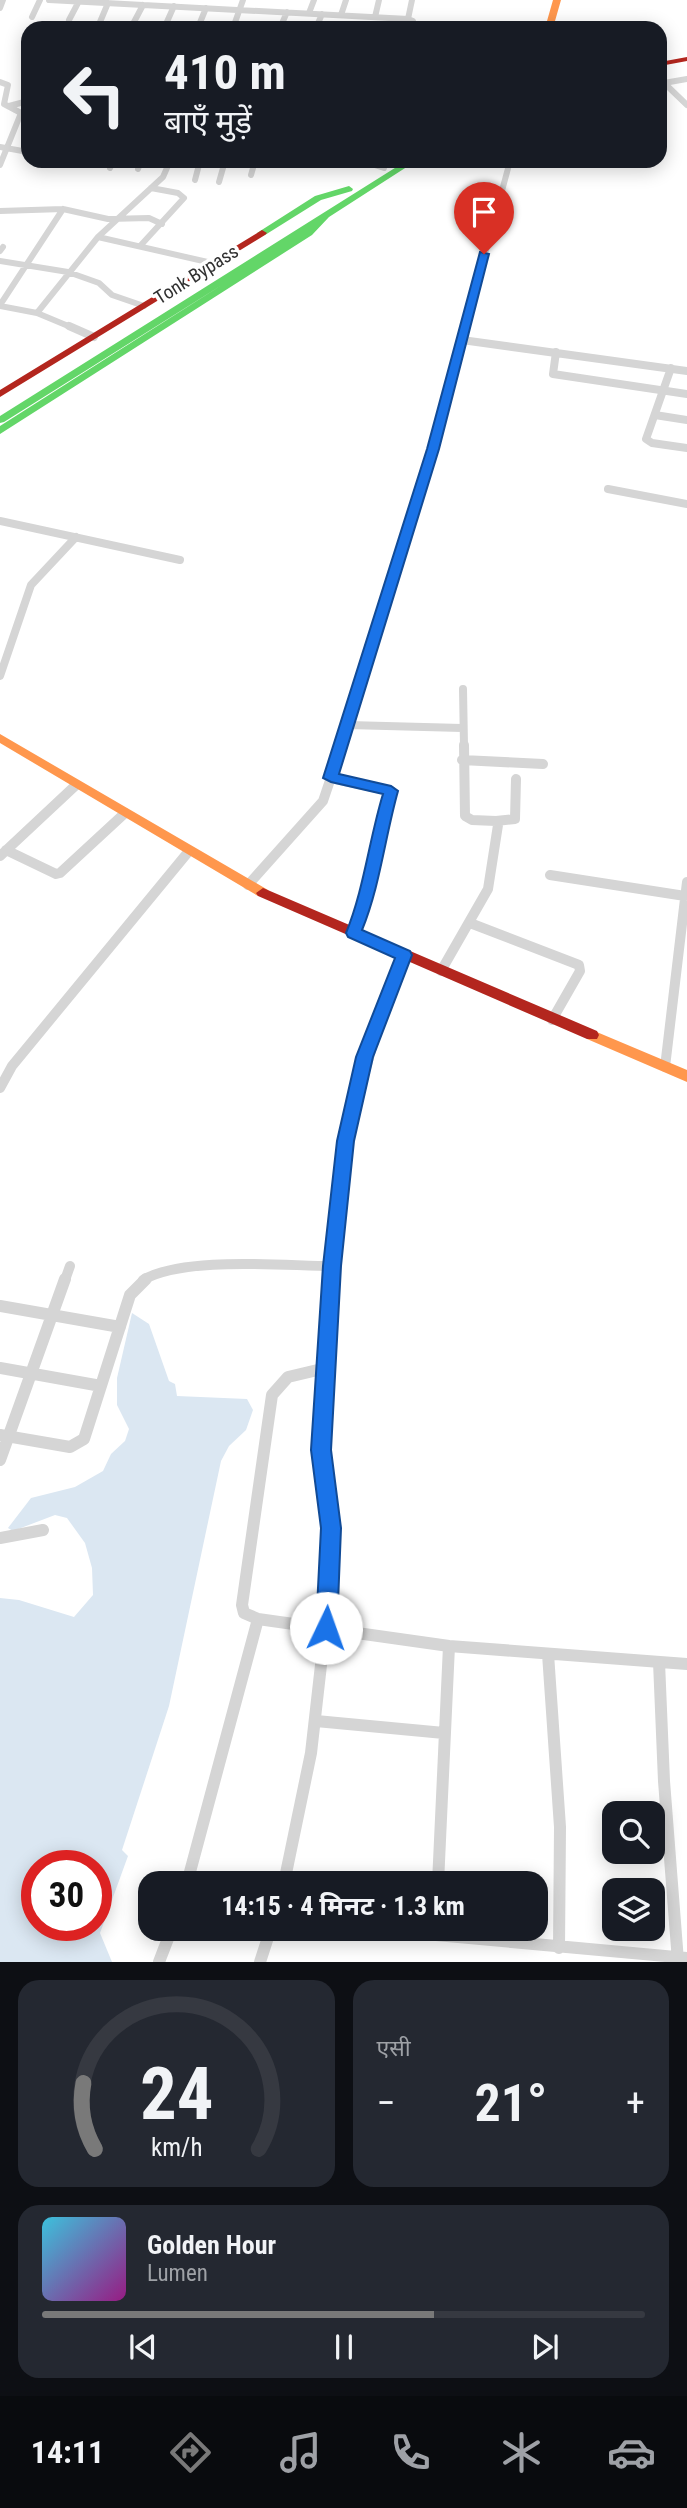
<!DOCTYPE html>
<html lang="hi">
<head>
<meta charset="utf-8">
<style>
  :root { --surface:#171b24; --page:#242831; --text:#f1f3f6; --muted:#9ea1a6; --line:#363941; --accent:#797979 }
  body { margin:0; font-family:"Roboto Condensed","Noto Sans Devanagari",sans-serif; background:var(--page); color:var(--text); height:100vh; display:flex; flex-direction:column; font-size:26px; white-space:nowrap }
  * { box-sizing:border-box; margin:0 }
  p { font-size:23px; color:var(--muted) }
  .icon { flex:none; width:38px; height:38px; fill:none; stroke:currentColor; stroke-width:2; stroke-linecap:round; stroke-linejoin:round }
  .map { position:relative; height:1962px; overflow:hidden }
  .sheet { display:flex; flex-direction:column; gap:18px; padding:18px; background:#0d0f14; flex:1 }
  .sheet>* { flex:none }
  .hud { position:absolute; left:21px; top:21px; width:646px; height:147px; border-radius:21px; box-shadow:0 4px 18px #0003; background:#171b24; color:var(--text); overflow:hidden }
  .buttons { position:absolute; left:602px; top:1801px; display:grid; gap:14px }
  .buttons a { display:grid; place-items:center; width:63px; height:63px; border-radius:14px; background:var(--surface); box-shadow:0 4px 18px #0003; font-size:35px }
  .speed { position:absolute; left:21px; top:1850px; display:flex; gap:14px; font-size:35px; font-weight:700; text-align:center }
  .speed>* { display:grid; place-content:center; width:91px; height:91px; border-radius:50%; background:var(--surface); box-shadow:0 4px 18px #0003; line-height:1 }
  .speed .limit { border:10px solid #d22; background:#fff; color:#111 }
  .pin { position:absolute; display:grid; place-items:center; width:60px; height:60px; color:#fff; margin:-72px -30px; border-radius:50% 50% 50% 0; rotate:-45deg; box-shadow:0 0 7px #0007 }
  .pin .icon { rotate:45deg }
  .me { position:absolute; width:77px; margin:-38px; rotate:3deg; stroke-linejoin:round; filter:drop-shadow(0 0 5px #0008) }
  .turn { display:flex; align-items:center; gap:24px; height:147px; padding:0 28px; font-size:32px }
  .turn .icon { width:91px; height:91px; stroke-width:2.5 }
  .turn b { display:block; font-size:49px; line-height:60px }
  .big { font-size:52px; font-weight:700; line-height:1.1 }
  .sheet .card { flex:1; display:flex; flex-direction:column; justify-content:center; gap:10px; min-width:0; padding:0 24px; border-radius:21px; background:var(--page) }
  .sheet .dial { align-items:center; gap:0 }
  .dial svg { height:182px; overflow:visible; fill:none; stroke:var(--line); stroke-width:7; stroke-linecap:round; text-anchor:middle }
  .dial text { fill:var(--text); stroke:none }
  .song { display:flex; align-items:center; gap:21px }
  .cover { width:84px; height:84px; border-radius:10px; background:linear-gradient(135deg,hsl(190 70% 55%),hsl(310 70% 35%)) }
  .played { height:7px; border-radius:4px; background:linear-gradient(90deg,var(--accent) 65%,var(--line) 65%) }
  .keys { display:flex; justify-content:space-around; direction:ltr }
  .heat { display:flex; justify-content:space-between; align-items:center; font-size:38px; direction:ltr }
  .sheet .tiles { flex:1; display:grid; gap:18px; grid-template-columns:1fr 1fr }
  .card:last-child { grid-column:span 2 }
  .trip { position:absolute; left:138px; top:1871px; width:410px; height:70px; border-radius:21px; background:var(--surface); box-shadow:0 4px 18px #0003; font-weight:700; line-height:70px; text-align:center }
  .tabs { display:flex; height:112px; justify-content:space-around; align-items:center; background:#090b0e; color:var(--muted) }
  .tabs .icon { width:49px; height:49px }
  .tabs .selected { color:var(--accent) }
  .tabs b { font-size:32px; color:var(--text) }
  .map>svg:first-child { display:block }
  .water { fill:#dbe7f2; fill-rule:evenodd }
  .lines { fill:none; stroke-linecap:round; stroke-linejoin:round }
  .street-far3 { stroke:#d5d5d5; stroke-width:6 }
  .street-far2 { stroke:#d5d5d5; stroke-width:8 }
  .street-far1 { stroke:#d5d5d5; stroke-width:10 }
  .street { stroke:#d5d5d5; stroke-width:12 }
  .fast { fill:#63d668; fill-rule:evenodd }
  .slow { fill:#ff974d; fill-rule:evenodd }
  .jam { fill:#b3261e; fill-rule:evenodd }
  .route { fill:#1a73e8; stroke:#114b97; stroke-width:2 }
  .labels { text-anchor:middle; stroke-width:7; stroke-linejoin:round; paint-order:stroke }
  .far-street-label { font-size:19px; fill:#313131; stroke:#fff }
</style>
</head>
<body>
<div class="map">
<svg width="687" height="1962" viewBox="0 0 687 1962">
  <rect width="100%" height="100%" fill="#fff"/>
  <path class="water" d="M132 1313 149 1324 169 1381 175 1384 177 1396 247 1399 253 1410 246 1430 229 1446 221 1461 169 1706 122 1850 128 1856 100 1933 112 1962H0V1598L19 1600 74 1617 93 1595 92 1568 85 1543 67 1518 55 1515 13 1531 8 1528 31 1498 75 1487 103 1471 111 1454 125 1441 129 1429 117 1405V1378ZM37 1866H96V1925H37Z"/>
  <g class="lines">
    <path class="street-far3" d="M49 0 408 19 413 21 414 28
      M0 8 3 0
      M309 13 314 0
      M341 15 346 0
      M32 17 40 0
      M375 17 379 0
      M408 19 412 0
      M69 20 79 1
      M100 22 108 3
      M134 22 143 5
      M166 24 174 6
      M199 25 206 8
      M233 28 243 0
      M280 28 287 12
      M316 28 322 14
      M660 79 687 105
      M0 82 8 85 4 104 21 113 0 165
      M664 83 687 79
      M9 106 28 101
      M0 147 28 152
      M54 161H80
      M362 161 384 168
      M110 168 113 161
      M138 169 141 161
      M251 175 255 161
      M195 180 200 161
      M219 182 225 161
      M0 211 63 209 108 219 149 218 162 224
      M98 237 212 263
      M141 245 184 198 178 193 151 188
      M0 251 3 247
      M0 261 68 272 99 283 112 295 144 306
      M0 305 63 209
      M0 306 37 313 73 328
      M37 313 98 237 163 177 170 161
      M465 328 510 161"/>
    <path class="street-far2" d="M69 326 94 337
      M462 340 687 371
      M556 352 553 374 687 394
      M671 368 646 439 652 443 687 448
      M655 415 687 420
      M608 489 687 504
      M0 521 180 560
      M0 676 31 585 76 537
      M463 689 464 746
      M348 725 462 728
      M341 746 433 449 466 326"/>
    <path class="street-far1" d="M462 760 543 764
      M331 778 391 791C377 839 371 887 353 933
      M496 821 515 819 516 779
      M6 850 56 874 60 873 125 813
      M0 856 76 785
      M550 875 685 896
      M248 885 323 801 342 745
      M470 923 579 965 580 971 552 1020
      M441 971 488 889 498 825 496 821 472 820 465 816 464 745
      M665 1067 687 882
      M0 1088 12 1066 189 851
      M65 1280 70 1266
      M143 1280C184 1256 284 1266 332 1266
      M330 1280C338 1167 362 1060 404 955"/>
    <path class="street" d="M0 1306 120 1327
      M0 1368 101 1386
      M326 1368 288 1377 272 1395 242 1605 244 1613 258 1619 449 1646 687 1664
      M0 1435 70 1447 84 1439 130 1295 146 1279
      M0 1460 65 1279
      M0 1538 43 1530
      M548 1654 560 1827 559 1948
      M659 1662 664 1781 678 1961
      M316 1721 444 1733
      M187 1883 258 1619
      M284 1883 311 1753 326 1621 331 1532 321 1448 330 1279
      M438 1883 449 1646
      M359 1928 687 1958
      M159 1962 172 1928
      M260 1962 271 1928"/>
    <path class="fast" d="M406 161H416L329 217 312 235 0 434V426L225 283 4 422 0 423V416Z
      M349 186 353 189 352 191 321 200 265 235 257 233 315 196Z"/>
    <path class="slow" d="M553 0H561L553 28H545Z
      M0 734 268 890 270 893 268 896H258L0 743Z
      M592 1030 687 1070V1082L587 1039 585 1035 587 1031Z"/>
    <path class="jam" d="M687 57V61L660 66V62Z
      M262 230 267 233 265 235 0 397V390Z
      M263 888 597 1031 599 1035 597 1039H587L258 896 256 893Z"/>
  </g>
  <path class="route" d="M480 252 489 254 439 449 339 774 391 786 398 791C385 837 380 886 362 930L410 951 412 955 373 1057 354 1141 341 1266 331 1450 341 1528 337 1628 334 1635 326 1638 319 1635 316 1628 321 1528 311 1450 323 1266 337 1141 356 1057 395 958 348 937 346 933C364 889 369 840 383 794L331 782 323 778 427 449Z"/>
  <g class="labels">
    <g class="far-street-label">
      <text transform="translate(196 274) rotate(-32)" y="7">Tonk Bypass</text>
    </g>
  </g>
</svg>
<div class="buttons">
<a><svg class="icon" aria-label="search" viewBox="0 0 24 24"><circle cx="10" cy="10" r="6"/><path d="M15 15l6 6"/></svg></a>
<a><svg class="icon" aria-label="layers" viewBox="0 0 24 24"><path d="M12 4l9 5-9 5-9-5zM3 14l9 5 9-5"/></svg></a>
</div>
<div class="speed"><div class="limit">30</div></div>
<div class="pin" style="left:484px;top:254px;background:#d93025"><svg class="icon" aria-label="arrive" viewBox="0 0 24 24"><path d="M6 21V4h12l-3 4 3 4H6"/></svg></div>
<svg class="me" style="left:326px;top:1628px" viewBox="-20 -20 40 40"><circle r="19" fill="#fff"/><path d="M0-13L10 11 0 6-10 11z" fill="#1a73e8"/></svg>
<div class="trip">14:15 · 4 मिनट · 1.3 km</div>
<div class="hud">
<div class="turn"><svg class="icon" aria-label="left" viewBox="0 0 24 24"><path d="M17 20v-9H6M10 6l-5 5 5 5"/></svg><div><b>410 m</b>बाएँ मुड़ें</div></div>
</div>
</div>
<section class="sheet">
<div class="tiles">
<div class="card dial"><svg viewBox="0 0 100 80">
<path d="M14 69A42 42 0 1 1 86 69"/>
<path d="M14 69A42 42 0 0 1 9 40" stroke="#797979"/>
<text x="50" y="56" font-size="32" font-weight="700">24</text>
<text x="50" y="72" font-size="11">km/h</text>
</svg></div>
<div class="card"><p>एसी</p>
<div class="heat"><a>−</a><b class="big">21°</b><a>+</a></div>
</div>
<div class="card">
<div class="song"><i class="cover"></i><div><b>Golden Hour</b><p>Lumen</p></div></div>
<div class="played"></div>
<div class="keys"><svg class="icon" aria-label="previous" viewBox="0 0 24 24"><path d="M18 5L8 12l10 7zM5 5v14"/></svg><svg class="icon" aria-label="pause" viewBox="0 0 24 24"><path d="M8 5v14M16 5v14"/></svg><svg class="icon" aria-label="next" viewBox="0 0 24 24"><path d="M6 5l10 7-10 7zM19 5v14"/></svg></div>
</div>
</div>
</section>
<nav class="tabs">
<b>14:11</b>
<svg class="icon selected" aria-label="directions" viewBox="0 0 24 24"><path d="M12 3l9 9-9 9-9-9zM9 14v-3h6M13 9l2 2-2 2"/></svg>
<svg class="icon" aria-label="music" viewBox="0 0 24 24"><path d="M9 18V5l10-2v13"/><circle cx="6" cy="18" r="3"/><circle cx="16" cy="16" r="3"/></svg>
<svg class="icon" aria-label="phone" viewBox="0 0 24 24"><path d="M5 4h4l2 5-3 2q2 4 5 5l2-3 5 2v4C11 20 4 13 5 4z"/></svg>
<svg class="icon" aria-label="climate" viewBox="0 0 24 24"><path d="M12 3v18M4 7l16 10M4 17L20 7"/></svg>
<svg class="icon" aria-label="car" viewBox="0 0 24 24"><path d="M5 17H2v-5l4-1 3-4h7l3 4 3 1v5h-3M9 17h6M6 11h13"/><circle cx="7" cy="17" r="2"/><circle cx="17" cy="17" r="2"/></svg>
</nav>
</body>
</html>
